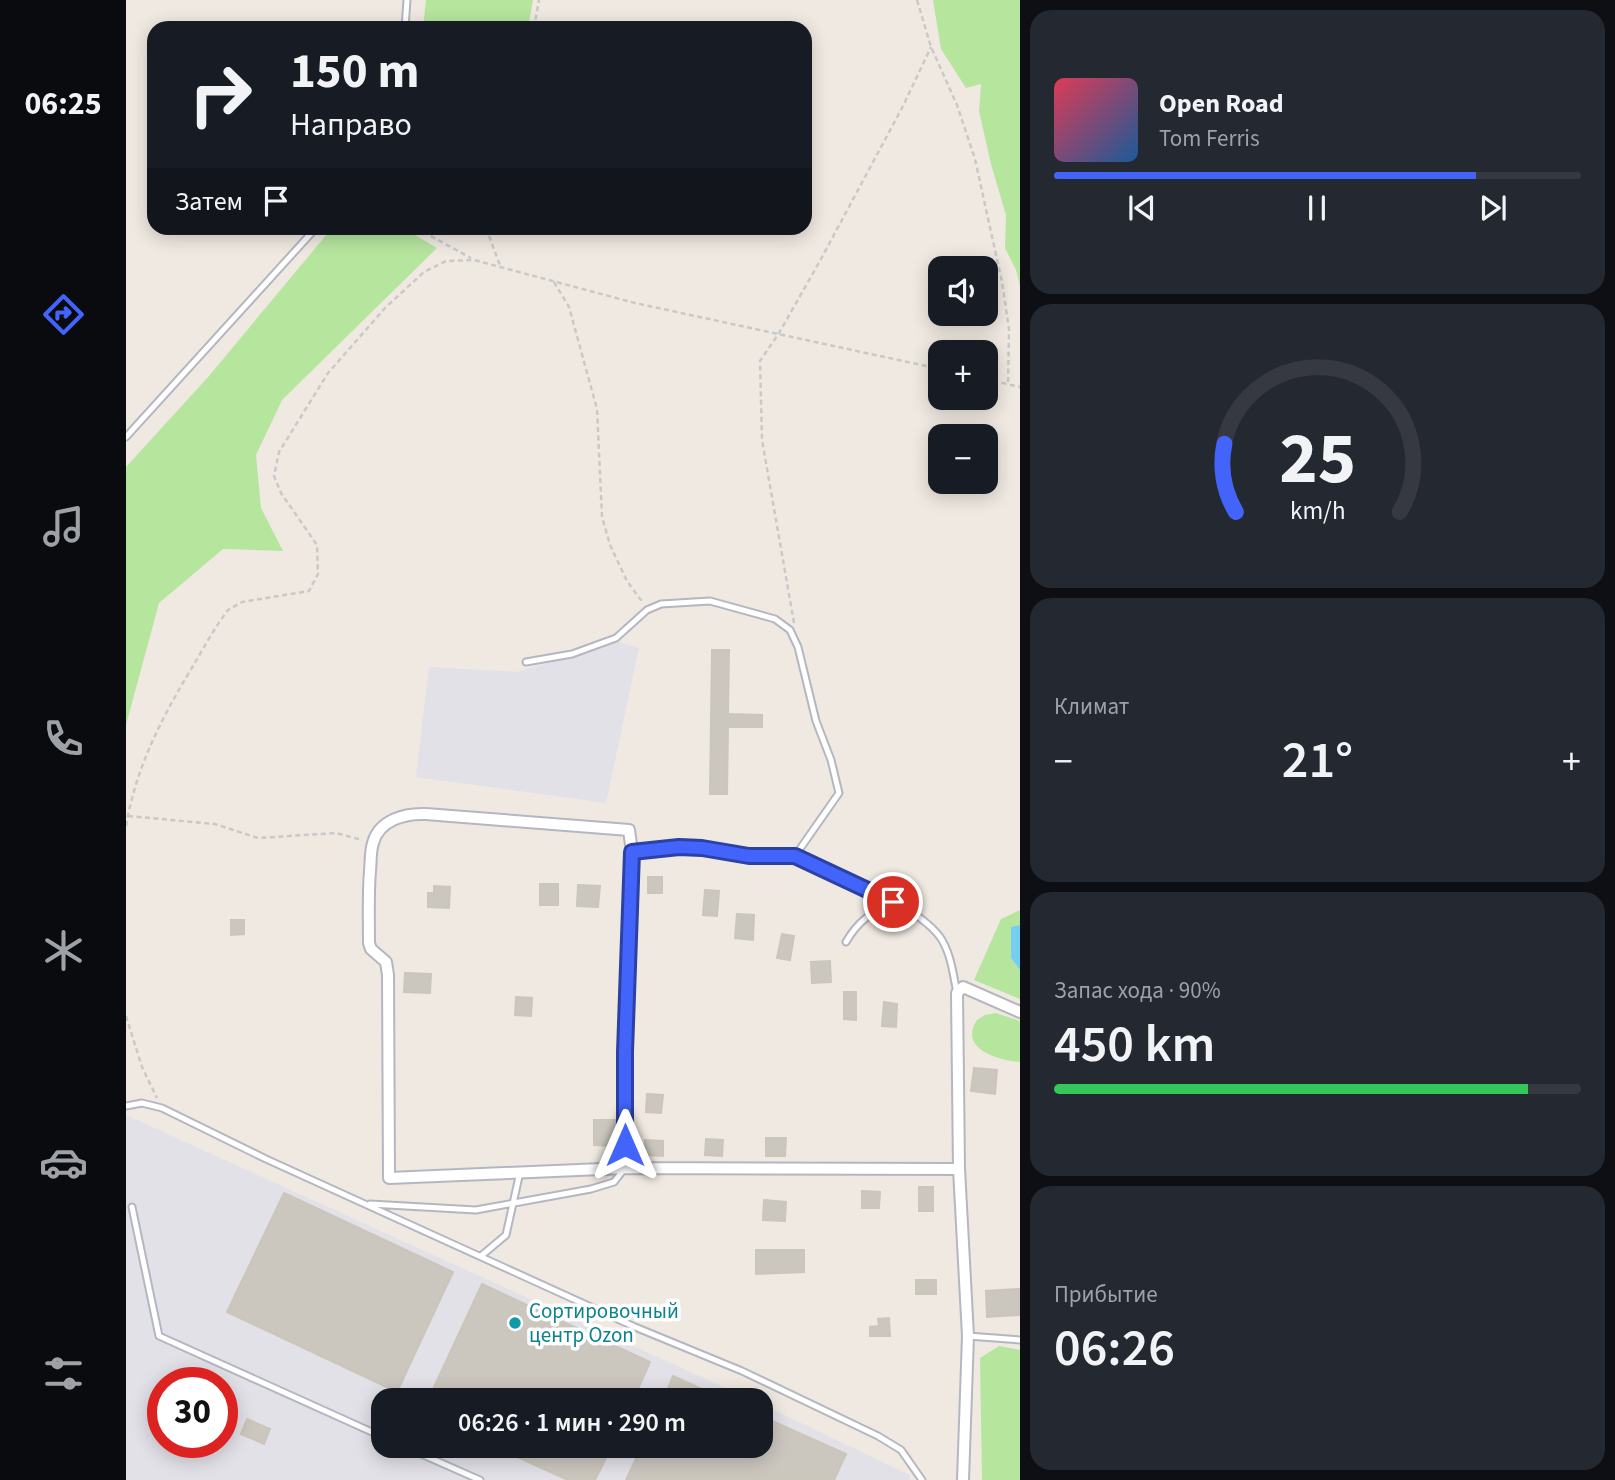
<!DOCTYPE html>
<html lang="ru">
<head>
<meta charset="utf-8">
<style>
  :root { --surface:#171b24; --page:#242831; --text:#f1f3f6; --muted:#9ea1a6; --line:#363941; --accent:#4264fb }
  body { margin:0; font-family:"Source Sans 3",sans-serif; background:var(--page); color:var(--text); height:100vh; display:flex; flex-direction:column; font-size:26px; white-space:nowrap }
  * { box-sizing:border-box; margin:0 }
  p { font-size:23px; color:var(--muted) }
  .icon { flex:none; width:38px; height:38px; fill:none; stroke:currentColor; stroke-width:2; stroke-linecap:round; stroke-linejoin:round }
  .map { position:relative; flex:1; overflow:hidden }
  .sheet { display:flex; flex-direction:column; gap:10px; padding:10px; background:#0d0f14; width:595px }
  .sheet>* { flex:none }
  .top-card { position:absolute; left:21px; top:21px; width:665px; height:214px; border-radius:21px; box-shadow:0 4px 18px #0003; background:#171b24; color:var(--text); overflow:hidden }
  .fabs { position:absolute; left:802px; top:256px; display:grid; gap:14px }
  .fabs a { display:grid; place-items:center; width:70px; height:70px; border-radius:14px; background:var(--surface); box-shadow:0 4px 18px #0003; font-size:35px }
  .speed { position:absolute; left:21px; top:1367px; display:flex; gap:14px; font-size:35px; font-weight:700; text-align:center }
  .speed>* { display:grid; place-content:center; width:91px; height:91px; border-radius:50%; background:var(--surface); box-shadow:0 4px 18px #0003; line-height:1 }
  .speed .limit { border:10px solid #d22; background:#fff; color:#111 }
  .pin { position:absolute; display:grid; place-items:center; width:60px; height:60px; color:#fff; margin:-30px; border:4px solid #fff; border-radius:50%; box-shadow:0 2px 7px #0007 }
  .me { position:absolute; width:77px; margin:-38px; rotate:0deg; stroke-linejoin:round; filter:drop-shadow(0 0 5px #0008) }
  .turn { display:flex; align-items:center; gap:24px; height:147px; padding:0 28px; font-size:32px }
  .turn .icon { width:91px; height:91px; stroke-width:2.5 }
  .turn b { display:block; font-size:49px; line-height:60px }
  .then { display:flex; align-items:center; height:66px; padding:0 28px; background:#0003; gap:14px; font-size:26px }
  .big { font-size:52px; font-weight:600; line-height:1.1 }
  .sheet .tile { flex:1; display:flex; flex-direction:column; justify-content:center; gap:10px; min-width:0; padding:0 24px; border-radius:21px; background:var(--page) }
  .sheet .dial { align-items:center; gap:0 }
  .dial svg { height:182px; overflow:visible; fill:none; stroke:var(--line); stroke-width:7; stroke-linecap:round; text-anchor:middle }
  .dial text { fill:var(--text); stroke:none }
  .song { display:flex; align-items:center; gap:21px }
  .cover { width:84px; height:84px; border-radius:10px; background:linear-gradient(135deg,hsl(350 70% 55%),hsl(210 70% 35%)) }
  .played { height:7px; border-radius:4px; background:linear-gradient(90deg,var(--accent) 80%,var(--line) 80%) }
  .keys { display:flex; justify-content:space-around; direction:ltr }
  .heat { display:flex; justify-content:space-between; align-items:center; font-size:38px; direction:ltr }
  .charge { height:10px; border-radius:5px; background:linear-gradient(90deg,#34c759 90%,var(--line) 0) }
  .trip { position:absolute; left:245px; top:1388px; width:402px; height:70px; border-radius:21px; background:var(--surface); box-shadow:0 4px 18px #0003; font-weight:600; line-height:70px; text-align:center }
  main { display:flex; flex:1; min-height:0 }
  .tab-bar { display:flex; flex-direction:column; width:126px; justify-content:space-around; align-items:center; background:#090b0e; color:var(--muted) }
  .tab-bar .icon { width:49px; height:49px }
  .tab-bar .active { color:var(--accent) }
  .tab-bar b { font-size:32px; color:var(--text) }
  .map>svg:first-child { display:block }
  .industrial { fill:#e3e1e8; fill-rule:evenodd }
  .green { fill:#b6e59e }
  .water { fill:#75cff0 }
  .building { fill:#cbc7bf; stroke:#cbc5ba; stroke-width:2 }
  .lines { fill:none; stroke-linecap:round; stroke-linejoin:round }
  .service-casing { stroke:#b4b7c1; stroke-width:9 }
  .minor-casing { stroke:#b4b7c1; stroke-width:14 }
  .path { stroke:#c9c9c9; stroke-width:2.5; stroke-dasharray:5 3.5; stroke-linecap:butt }
  .service { stroke:#fff; stroke-width:5 }
  .minor { stroke:#fff; stroke-width:10 }
  .route-casing { stroke:#2b41a3; stroke-width:18 }
  .route { stroke:#4264fb; stroke-width:12 }
  .culture-dot { fill:#0f9aa8; stroke:#fff; stroke-width:2.5 }
  .labels { text-anchor:middle; stroke-width:7; stroke-linejoin:round; paint-order:stroke }
  .culture-label { font-size:21px; fill:#0d838f; stroke:#fff; text-anchor:start }
</style>
</head>
<body>
<main>
<nav class="tab-bar">
<b>06:25</b>
<svg class="icon active" aria-label="directions" viewBox="0 0 24 24"><path d="M12 3l9 9-9 9-9-9zM9 14v-3h6M13 9l2 2-2 2"/></svg>
<svg class="icon" aria-label="music" viewBox="0 0 24 24"><path d="M9 18V5l10-2v13"/><circle cx="6" cy="18" r="3"/><circle cx="16" cy="16" r="3"/></svg>
<svg class="icon" aria-label="phone" viewBox="0 0 24 24"><path d="M5 4h4l2 5-3 2q2 4 5 5l2-3 5 2v4C11 20 4 13 5 4z"/></svg>
<svg class="icon" aria-label="climate" viewBox="0 0 24 24"><path d="M12 3v18M4 7l16 10M4 17L20 7"/></svg>
<svg class="icon" aria-label="car" viewBox="0 0 24 24"><path d="M5 17H2v-5l4-1 3-4h7l3 4 3 1v5h-3M9 17h6M6 11h13"/><circle cx="7" cy="17" r="2"/><circle cx="17" cy="17" r="2"/></svg>
<svg class="icon" aria-label="filters" viewBox="0 0 24 24"><path d="M4 7h16M4 17h16"/><circle cx="9" cy="7" r="2"/><circle cx="15" cy="17" r="2"/></svg>
</nav>
<div class="map">
<svg width="894" height="1480" viewBox="0 0 894 1480">
  <rect width="100%" height="100%" fill="#efe9e1"/>
  <path class="industrial" d="M492 642 513 648 480 803 290 777 303 667 391 672Z
    M0 1115 626 1400H257V1446H635V1404L784 1475V1480H0ZM37 1382H96V1442H37Z"/>
  <path class="green" d="M300 0H407L402 28H297Z
    M807 0H894V286L890 270 879 248 880 215 865 164 853 111 855 84 840 88 815 49Z
    M206 228H277L311 248 156 400 130 455 135 508 157 551 97 549 33 603 0 725V467L83 376Z
    M894 910V925L885 928V958L894 970V999L848 980 875 919Z
    M870 1013 894 1021V1062C872 1060 832 1049 851 1020L859 1015Z
    M873 1346 894 1350V1480H856L854 1358Z"/>
  <path class="water" d="M894 925V970L885 958V927Z"/>
  <path class="building" d="M586 650H603L602 714 636 715V727H602L601 794H584Z
    M522 877H536V893H522Z
    M414 884H432V905H414Z
    M452 885 474 886 472 907 451 906Z
    M308 886 324 887 323 908 302 907V893H308Z
    M579 890 593 891 591 916 577 915Z
    M611 914 628 915 627 940 609 938Z
    M105 920H118V934L105 935Z
    M656 934 668 936 664 960 651 958Z
    M704 961 705 982 686 983 685 962Z
    M279 973 305 974 304 993 278 992Z
    M718 992H730V1020L718 1019Z
    M390 997 406 998 405 1016 389 1015Z
    M758 1002 771 1004 770 1027 756 1026Z
    M848 1068 871 1070 869 1094 845 1091Z
    M521 1094 537 1095 535 1113 520 1112Z
    M468 1120H491L490 1146 468 1145Z
    M640 1138H660L659 1156H640Z
    M580 1139 597 1140 596 1156 579 1155Z
    M519 1140 537 1141V1156L518 1155Z
    M793 1187H807V1211H793Z
    M736 1191 754 1192 753 1208H736Z
    M158 1193 327 1272 271 1392 101 1312Z
    M638 1200 660 1202 659 1221 637 1220Z
    M630 1250H678V1272L630 1274Z
    M790 1280H810V1294H790Z
    M356 1284 524 1362 507 1400H302Z
    M893 1289 894 1315 861 1317 860 1291Z
    M763 1318 764 1336H744V1327L753 1326 752 1319Z
    M547 1376 600 1400H537Z
    M635 1416 720 1454 708 1480H500L516 1446H635Z
    M121 1419 144 1429 138 1444 115 1434Z
    M367 1446H486L469 1480H442Z"/>
  <g class="lines">
    <g class="service-casing">
      <path id="service" d="M279 28 281 0
        M0 437 190 228
        M400 662 446 654 490 638 521 610 535 604 584 601 649 619 664 630 672 647 690 721 705 760 713 793 669 856C708 874 789 903 814 937 825 953 827 974 831 993
        M506 852 553 847 576 848 623 856H669
        M720 942C732 921 746 912 767 902
        M0 1106 16 1103 36 1108 140 1159 509 1327 616 1371 752 1436 775 1450 796 1480
        M244 1204 350 1210 465 1189 488 1182 498 1169
        M6 1207 33 1336 257 1437
        M355 1256 380 1235 394 1172
        M842 1336 894 1340
        M277 1446 354 1480"/>
    </g>
    <g class="minor-casing">
      <path id="minor" d="M499 1168V1052L506 852 503 830 300 814C279 813 253 820 247 843 244 852 245 862 244 871 242 895 243 919 243 943L245 949 260 962 262 975 263 1178 499 1168 833 1169
        M837 1480 842 1336 833 1169 831 993 837 987 894 1012"/>
    </g>
    <path class="path" d="M791 0 805 47 831 105 849 159 876 282 883 329 882 385
      M408 28 413 0
      M290 228 345 258
      M360 228 375 268
      M428 282 443 307 471 409 476 517 484 545 501 581 517 603
      M859 379 894 387
      M668 623 636 440 634 361 653 333 695 259 777 106 805 47
      M2 816 89 824 132 838 210 833 236 840
      M0 826C10 767 36 717 67 666 78 647 89 627 102 610L116 602 183 591 192 574 191 545 155 493 148 476 153 452 202 373 260 307 298 272 320 261 348 260 509 303 814 369
      M0 1016 16 1067 31 1098"/>
    <use href="#service" class="service"/>
    <use href="#minor" class="minor"/>
  </g>
  <g class="lines">
    <g class="route-casing">
      <path id="route" d="M499 1145V1052L506 852 553 847 576 848 623 856H669L767 902"/>
    </g>
    <use href="#route" class="route"/>
  </g>
  <circle class="culture-dot" cx="389" cy="1323" r="7"/>
  <g class="labels">
    <g class="culture-label">
      <text x="403" y="1318">Сортировочный<tspan x="403" dy="24">центр Ozon</tspan></text>
    </g>
  </g>
</svg>
<div class="fabs">
<a><svg class="icon" aria-label="sound" viewBox="0 0 24 24"><path d="M4 9h4l5-4v14l-5-4H4zM17 9q2 3 0 6"/></svg></a>
<a>+</a>
<a>−</a>
</div>
<div class="speed"><div class="limit">30</div></div>
<div class="pin" style="left:767px;top:902px;background:#d93025"><svg class="icon" aria-label="arrive" viewBox="0 0 24 24"><path d="M6 21V4h12l-3 4 3 4H6"/></svg></div>
<svg class="me" style="left:499px;top:1145px" viewBox="-20 -20 40 40"><path d="M0-17L14 15 0 8-14 15z" fill="#4264fb" stroke="#fff" stroke-width="4"/></svg>
<div class="trip">06:26 · 1 мин · 290 m</div>
<div class="top-card">
<div class="turn"><svg class="icon" aria-label="right" viewBox="0 0 24 24"><path d="M7 20v-9h11M14 6l5 5-5 5"/></svg><div><b>150 m</b>Направо</div></div>
<div class="then">Затем<svg class="icon" aria-label="arrive" viewBox="0 0 24 24"><path d="M6 21V4h12l-3 4 3 4H6"/></svg></div>
</div>
</div>
<section class="sheet">
<div class="tile">
<div class="song"><i class="cover"></i><div><b>Open Road</b><p>Tom Ferris</p></div></div>
<div class="played"></div>
<div class="keys"><svg class="icon" aria-label="previous" viewBox="0 0 24 24"><path d="M18 5L8 12l10 7zM5 5v14"/></svg><svg class="icon" aria-label="pause" viewBox="0 0 24 24"><path d="M8 5v14M16 5v14"/></svg><svg class="icon" aria-label="next" viewBox="0 0 24 24"><path d="M6 5l10 7-10 7zM19 5v14"/></svg></div>
</div>
<div class="tile dial"><svg viewBox="0 0 100 80">
<path d="M14 69A42 42 0 1 1 86 69"/>
<path d="M14 69A42 42 0 0 1 9 39" stroke="#4264fb"/>
<text x="50" y="56" font-size="32" font-weight="700">25</text>
<text x="50" y="72" font-size="11">km/h</text>
</svg></div>
<div class="tile"><p>Климат</p>
<div class="heat"><a>−</a><b class="big">21°</b><a>+</a></div>
</div>
<div class="tile"><p>Запас хода · 90%</p><b class="big">450 km</b><div class="charge"></div></div>
<div class="tile"><p>Прибытие</p><b class="big">06:26</b></div>
</section>
</main>
</body>
</html>
